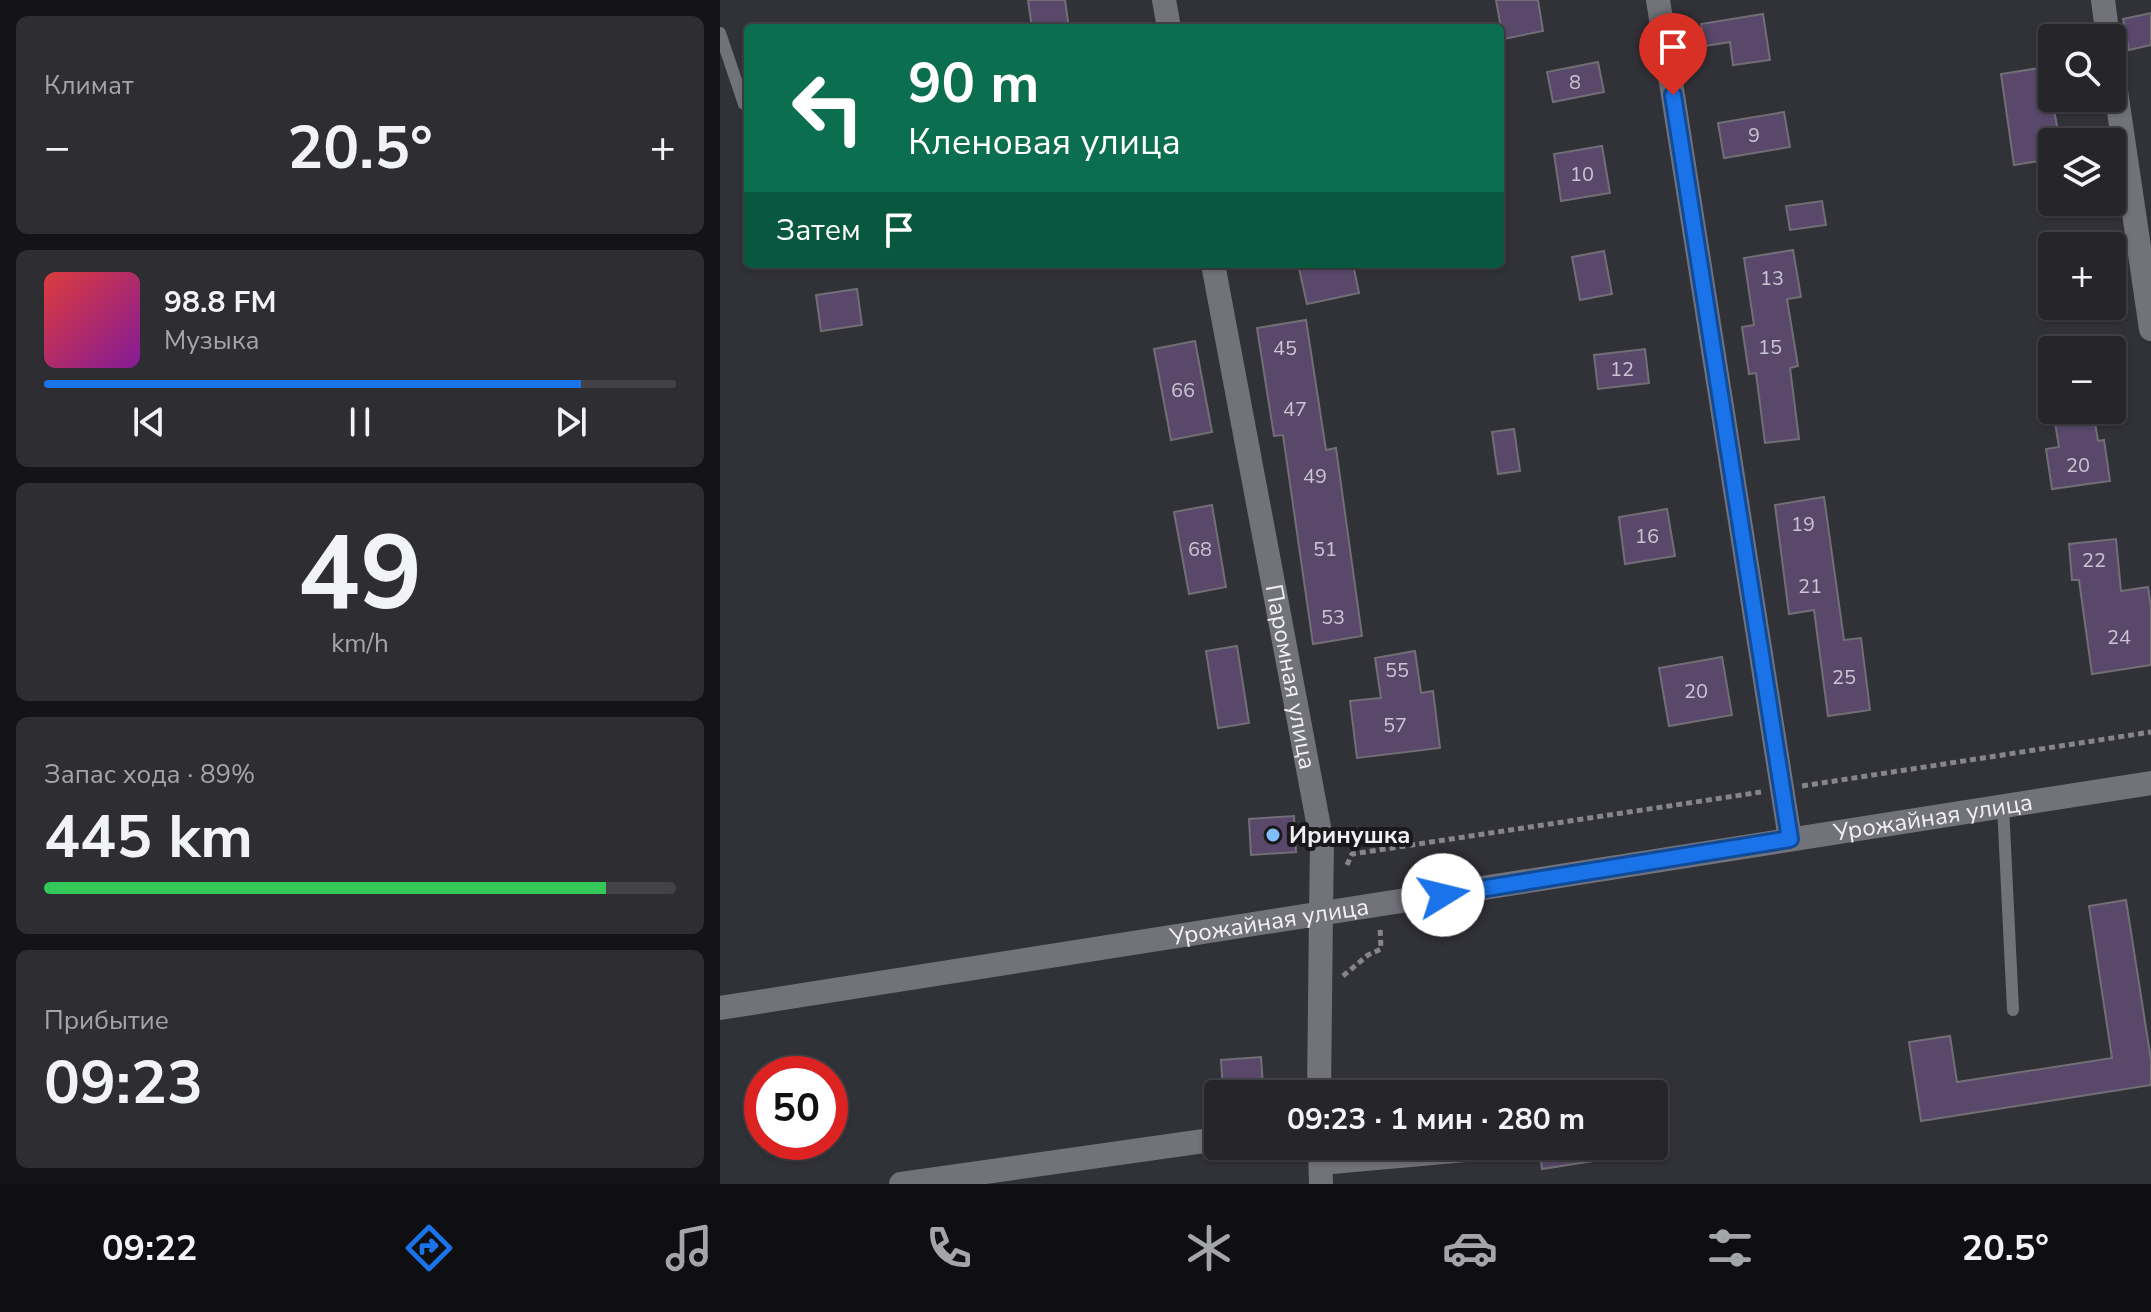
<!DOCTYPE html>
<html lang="ru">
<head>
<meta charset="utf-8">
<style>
  :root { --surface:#25252a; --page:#2d2d32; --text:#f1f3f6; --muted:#a3a5a8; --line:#424247; --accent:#1a73e8 }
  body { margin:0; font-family:"Nunito Sans",sans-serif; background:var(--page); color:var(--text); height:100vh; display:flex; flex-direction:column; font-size:30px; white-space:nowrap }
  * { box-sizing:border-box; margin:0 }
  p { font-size:26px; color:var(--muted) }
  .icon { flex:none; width:44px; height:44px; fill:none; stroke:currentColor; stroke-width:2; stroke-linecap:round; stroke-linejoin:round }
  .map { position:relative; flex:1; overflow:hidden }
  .side { display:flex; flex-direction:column; gap:16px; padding:16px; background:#141417; width:720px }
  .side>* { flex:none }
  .hud { position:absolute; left:24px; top:24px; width:760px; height:244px; border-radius:8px; box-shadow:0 2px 6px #0004,0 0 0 2px var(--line); background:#0b6e4f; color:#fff; overflow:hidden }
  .buttons { position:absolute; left:1318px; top:24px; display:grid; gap:16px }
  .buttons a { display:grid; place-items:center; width:88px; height:88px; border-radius:8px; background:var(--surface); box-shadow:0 2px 6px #0004,0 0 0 2px var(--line); font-size:40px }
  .speed { position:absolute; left:24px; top:1056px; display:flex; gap:16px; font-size:40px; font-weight:700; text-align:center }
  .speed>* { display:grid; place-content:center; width:104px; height:104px; border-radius:50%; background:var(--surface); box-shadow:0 2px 6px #0004,0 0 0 2px var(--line); line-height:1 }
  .speed .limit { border:12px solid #d22; background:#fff; color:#111 }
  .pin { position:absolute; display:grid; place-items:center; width:68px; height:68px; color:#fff; margin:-82px -34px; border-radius:50% 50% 50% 0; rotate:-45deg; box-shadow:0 0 8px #0007 }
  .pin .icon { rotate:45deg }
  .me { position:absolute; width:88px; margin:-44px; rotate:81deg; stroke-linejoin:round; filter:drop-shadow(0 0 6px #0008) }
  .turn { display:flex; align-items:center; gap:28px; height:168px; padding:0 32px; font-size:36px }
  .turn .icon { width:104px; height:104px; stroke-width:2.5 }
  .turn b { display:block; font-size:56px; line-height:68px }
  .then { display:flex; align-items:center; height:76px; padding:0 32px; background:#0003; gap:16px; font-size:30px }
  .big { font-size:60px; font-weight:700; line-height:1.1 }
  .side .widget { flex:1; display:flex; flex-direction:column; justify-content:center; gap:12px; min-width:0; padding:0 28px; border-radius:12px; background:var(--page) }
  .side .dial { align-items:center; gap:0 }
  .dial b { font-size:104px; line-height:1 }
  .song { display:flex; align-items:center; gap:24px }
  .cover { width:96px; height:96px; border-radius:12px; background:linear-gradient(135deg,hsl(0 70% 55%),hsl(290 70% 35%)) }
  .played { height:8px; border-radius:4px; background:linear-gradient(90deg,var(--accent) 85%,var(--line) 85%) }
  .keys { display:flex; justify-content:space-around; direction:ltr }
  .heat { display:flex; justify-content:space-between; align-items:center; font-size:44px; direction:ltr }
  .charge { height:12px; border-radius:6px; background:linear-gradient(90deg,#34c759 89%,var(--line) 0) }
  .trip { position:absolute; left:484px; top:1080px; width:464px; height:80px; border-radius:8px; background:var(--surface); box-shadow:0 2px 6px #0004,0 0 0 2px var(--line); font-weight:700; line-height:80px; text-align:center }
  .dock { display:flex; height:128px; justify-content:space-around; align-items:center; background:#0f0f11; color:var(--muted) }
  .dock .icon { width:56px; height:56px }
  .dock .current { color:var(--accent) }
  .dock b { font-size:36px; color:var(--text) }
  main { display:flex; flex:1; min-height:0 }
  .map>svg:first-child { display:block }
  .building { fill:#59486a; stroke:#716e75; stroke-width:2 }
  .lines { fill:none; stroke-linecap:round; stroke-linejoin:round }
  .path { stroke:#85858b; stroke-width:5; stroke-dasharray:6 4; stroke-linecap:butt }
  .lane { stroke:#72727a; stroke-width:12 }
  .street { stroke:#72727a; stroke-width:24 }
  .secondary { stroke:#72727a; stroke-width:24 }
  .route-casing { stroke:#114b97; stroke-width:20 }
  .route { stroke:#1a73e8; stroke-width:14 }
  .poi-dot { fill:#81bdfa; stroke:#19191c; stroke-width:3 }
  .labels { text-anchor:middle; stroke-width:8; stroke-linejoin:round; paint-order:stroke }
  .number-label { font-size:20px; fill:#cac5d2 }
  .street-label { font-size:24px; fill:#efeff4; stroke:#19191c }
  .poi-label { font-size:24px; font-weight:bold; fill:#efeff4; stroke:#19191c; text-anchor:start }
</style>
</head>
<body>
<main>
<section class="side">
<div class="widget"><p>Климат</p>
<div class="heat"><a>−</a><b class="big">20.5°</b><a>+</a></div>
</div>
<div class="widget">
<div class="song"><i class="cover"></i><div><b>98.8 FM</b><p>Музыка</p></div></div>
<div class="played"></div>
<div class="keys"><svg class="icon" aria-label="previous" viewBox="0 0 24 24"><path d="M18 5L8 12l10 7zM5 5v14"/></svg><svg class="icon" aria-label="pause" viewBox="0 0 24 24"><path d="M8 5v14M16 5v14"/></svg><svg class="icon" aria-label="next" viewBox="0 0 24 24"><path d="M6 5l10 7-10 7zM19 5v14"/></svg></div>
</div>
<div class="widget dial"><b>49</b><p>km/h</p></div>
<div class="widget"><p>Запас хода · 89%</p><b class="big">445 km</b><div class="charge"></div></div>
<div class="widget"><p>Прибытие</p><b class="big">09:23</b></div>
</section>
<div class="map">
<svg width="1431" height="1184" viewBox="0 0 1431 1184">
  <rect width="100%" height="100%" fill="#313138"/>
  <path class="building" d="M308 0H345L349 28H312Z
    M776 0H818L823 31 783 39Z
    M1431 13V45L1409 50 1403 19Z
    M1043 14 1050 60 1013 65 1010 42 985 46 981 24Z
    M878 62 884 92 833 102 827 72Z
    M1326 67 1340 142H1332V159L1294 165 1281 74Z
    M1064 112 1070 147 1004 158 998 123Z
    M882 146 890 193 841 201 834 154Z
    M1102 201 1106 225 1070 230 1066 206Z
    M1073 250 1081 297 1067 299 1078 366 1070 368 1079 439 1045 443 1036 373 1029 374 1022 327 1034 325 1024 258Z
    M884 251 892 294 860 300 852 257Z
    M578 264H633L639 293 587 304Z
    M137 289 142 325 101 331 96 295Z
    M586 320 606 450 616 448 642 636 593 644 563 435 554 436 537 328Z
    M475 341 492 432 451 440 434 349Z
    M925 349 929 383 878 389 874 355Z
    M1333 410H1373L1378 441 1384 440 1390 481 1332 489 1326 449 1339 447Z
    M794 429 800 471 778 474 772 432Z
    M1104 497 1124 640 1141 638 1150 710 1108 716 1094 610 1069 614 1055 505Z
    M492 505 506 587 469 594 454 512Z
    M947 509 955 556 905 564 899 517Z
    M1396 539 1401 591 1428 587 1431 608V665L1372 674 1359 580H1352L1349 544Z
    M517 646 529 723 498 728 486 651Z
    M695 651 701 693 713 691 720 748 637 758 630 701 661 698 655 658Z
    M1002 657 1012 715 949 726 939 668Z
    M574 816 576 852 531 855 529 819Z
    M1406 900 1431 1060V1085L1201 1121 1189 1042 1230 1036 1237 1082 1392 1058 1369 906Z
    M541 1057 543 1087 503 1090 501 1060Z
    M819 1146H892L893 1158 822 1169Z"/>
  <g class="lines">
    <path class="path" d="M1082 786 1431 732
      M627 865 632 854 1041 792
      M623 976 648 955 661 949 660 927"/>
    <path class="lane" d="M0 33 24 104 28 107
      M1283 806 1293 1010
      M601 1169 791 1152"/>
    <g class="street">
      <path d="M444 0 449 28"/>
      <path d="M938 0 1070 839"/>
      <path d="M1383 0 1388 38"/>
      <path d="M1392 64 1431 329"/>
      <path id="s1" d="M493 264 602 843 601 914"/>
      <path d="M181 1184 498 1139"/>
    </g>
    <g class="secondary">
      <path id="s2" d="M0 1008 1431 783"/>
      <path d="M599 1094 601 914"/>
      <path d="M600 1146 601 1184"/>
    </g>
  </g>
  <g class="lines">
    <g class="route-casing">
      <path id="route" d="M723 895 1070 839 953 95"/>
    </g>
    <use href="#route" class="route"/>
  </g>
  <circle class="poi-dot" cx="553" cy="835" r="8"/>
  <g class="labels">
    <g class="number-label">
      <text x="855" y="89">8</text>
      <text x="1034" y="142">9</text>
      <text x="862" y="181">10</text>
      <text x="1052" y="285">13</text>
      <text x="1050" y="354">15</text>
      <text x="565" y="355">45</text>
      <text x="902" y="376">12</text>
      <text x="463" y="397">66</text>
      <text x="575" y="416">47</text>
      <text x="1358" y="472">20</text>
      <text x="595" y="483">49</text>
      <text x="1083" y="531">19</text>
      <text x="927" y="543">16</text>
      <text x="480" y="556">68</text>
      <text x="605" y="556">51</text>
      <text x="1374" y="567">22</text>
      <text x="1090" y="593">21</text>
      <text x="613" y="624">53</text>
      <text x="1399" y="644">24</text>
      <text x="677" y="677">55</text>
      <text x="1124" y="684">25</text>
      <text x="976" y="698">20</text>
      <text x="675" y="732">57</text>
    </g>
    <g class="street-label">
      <text dy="8" stroke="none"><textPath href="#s1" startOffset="420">Паромная улица</textPath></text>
      <text dy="8" stroke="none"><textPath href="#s2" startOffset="1228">Урожайная улица</textPath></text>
      <text dy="8" stroke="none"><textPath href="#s2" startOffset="556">Урожайная улица</textPath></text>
    </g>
    <g class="poi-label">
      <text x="569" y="843">Иринушка</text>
    </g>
  </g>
</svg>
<div class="buttons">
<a><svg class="icon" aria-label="search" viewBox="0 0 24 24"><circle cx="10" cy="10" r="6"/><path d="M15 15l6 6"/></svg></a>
<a><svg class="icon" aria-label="layers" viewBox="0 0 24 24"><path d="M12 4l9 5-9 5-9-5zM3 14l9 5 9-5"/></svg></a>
<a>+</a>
<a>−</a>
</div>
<div class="speed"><div class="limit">50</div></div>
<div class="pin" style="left:953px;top:95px;background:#d93025"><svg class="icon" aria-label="arrive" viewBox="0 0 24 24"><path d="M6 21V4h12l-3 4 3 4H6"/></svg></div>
<svg class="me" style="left:723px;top:895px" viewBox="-20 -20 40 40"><circle r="19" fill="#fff"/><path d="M0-13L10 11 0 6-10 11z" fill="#1a73e8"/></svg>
<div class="trip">09:23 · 1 мин · 280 m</div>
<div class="hud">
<div class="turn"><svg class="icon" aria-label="left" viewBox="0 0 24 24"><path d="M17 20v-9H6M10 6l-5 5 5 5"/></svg><div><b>90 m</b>Кленовая улица</div></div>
<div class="then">Затем<svg class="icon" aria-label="arrive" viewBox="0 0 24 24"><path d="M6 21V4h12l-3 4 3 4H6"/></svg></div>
</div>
</div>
</main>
<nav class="dock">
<b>09:22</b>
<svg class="icon current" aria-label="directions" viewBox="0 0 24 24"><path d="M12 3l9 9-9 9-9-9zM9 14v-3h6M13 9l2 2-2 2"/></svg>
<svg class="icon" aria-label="music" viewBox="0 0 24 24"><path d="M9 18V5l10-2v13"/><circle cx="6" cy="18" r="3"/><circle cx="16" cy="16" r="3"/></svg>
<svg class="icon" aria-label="phone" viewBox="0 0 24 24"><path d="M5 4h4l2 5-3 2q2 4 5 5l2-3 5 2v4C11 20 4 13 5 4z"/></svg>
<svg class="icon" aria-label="climate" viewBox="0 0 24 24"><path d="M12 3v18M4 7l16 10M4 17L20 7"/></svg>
<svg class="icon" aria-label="car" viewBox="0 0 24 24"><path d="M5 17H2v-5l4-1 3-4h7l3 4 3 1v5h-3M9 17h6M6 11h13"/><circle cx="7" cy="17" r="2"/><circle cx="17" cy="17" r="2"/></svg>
<svg class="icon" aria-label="filters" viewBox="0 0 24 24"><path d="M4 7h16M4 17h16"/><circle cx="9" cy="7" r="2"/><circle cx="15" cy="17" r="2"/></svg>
<b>20.5°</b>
</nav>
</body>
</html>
